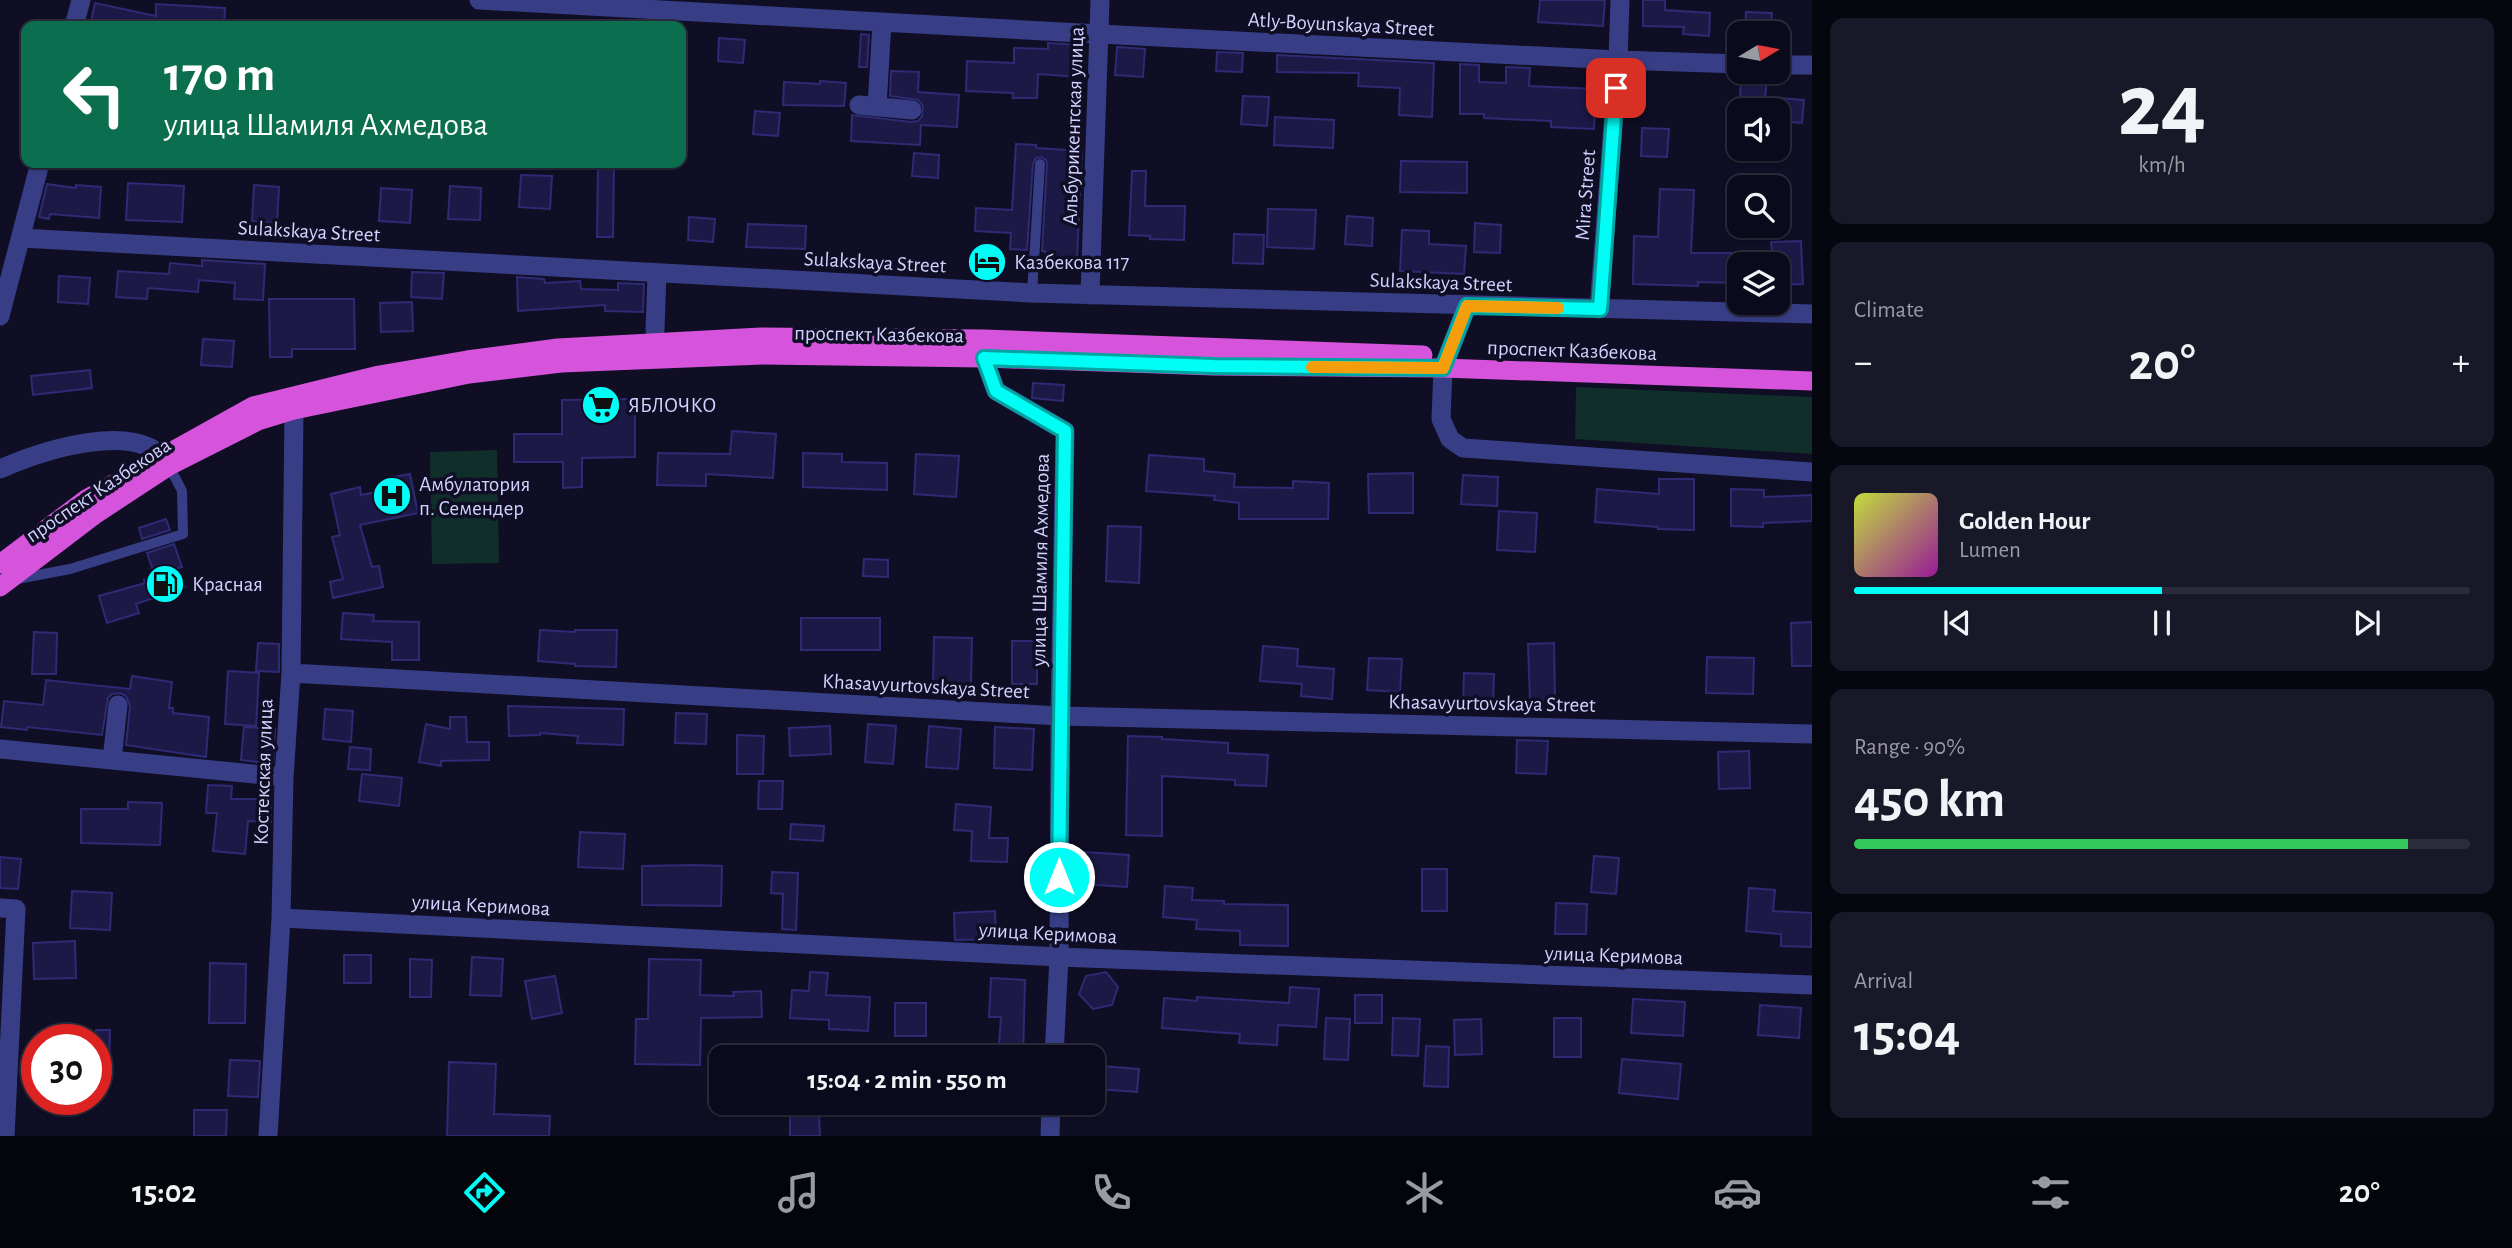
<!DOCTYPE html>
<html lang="en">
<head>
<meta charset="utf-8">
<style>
  :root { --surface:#0b0a1c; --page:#191829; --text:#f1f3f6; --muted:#9a9aa3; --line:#2b2b3b; --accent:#00fdf6 }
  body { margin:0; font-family:"Alegreya Sans",sans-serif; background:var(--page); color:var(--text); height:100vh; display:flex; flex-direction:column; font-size:26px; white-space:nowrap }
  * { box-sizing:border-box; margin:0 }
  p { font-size:23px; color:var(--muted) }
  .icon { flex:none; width:38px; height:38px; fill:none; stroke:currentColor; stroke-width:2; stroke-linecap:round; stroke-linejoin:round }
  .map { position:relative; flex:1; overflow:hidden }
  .drawer { display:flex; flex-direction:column; gap:18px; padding:18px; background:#06060f; width:700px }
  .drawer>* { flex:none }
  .hud { position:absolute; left:21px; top:21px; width:665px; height:147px; border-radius:14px; box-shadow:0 2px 5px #0004,0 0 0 2px var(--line); background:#0b6e4f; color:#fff; overflow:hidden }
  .needle { width:46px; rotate:80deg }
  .controls { position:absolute; left:1727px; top:21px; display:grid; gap:14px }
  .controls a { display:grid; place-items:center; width:63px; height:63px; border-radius:14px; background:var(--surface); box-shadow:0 2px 5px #0004,0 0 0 2px var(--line); font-size:35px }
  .speed { position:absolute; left:21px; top:1024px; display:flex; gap:14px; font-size:35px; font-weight:700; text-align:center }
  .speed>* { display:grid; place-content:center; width:91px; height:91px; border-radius:50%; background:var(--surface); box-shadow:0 2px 5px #0004,0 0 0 2px var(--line); line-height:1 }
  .speed .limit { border:10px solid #d22; background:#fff; color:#111 }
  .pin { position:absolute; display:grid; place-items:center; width:60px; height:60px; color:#fff; margin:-30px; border-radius:14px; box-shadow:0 4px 10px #0006 }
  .me { position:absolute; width:77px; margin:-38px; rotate:0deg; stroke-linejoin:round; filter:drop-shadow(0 0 5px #0008) }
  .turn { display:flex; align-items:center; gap:24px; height:147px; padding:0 28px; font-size:32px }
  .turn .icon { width:91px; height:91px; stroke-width:2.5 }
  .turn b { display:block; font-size:49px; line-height:60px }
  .big { font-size:52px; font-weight:700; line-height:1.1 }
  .drawer .card { flex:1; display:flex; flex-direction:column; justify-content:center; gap:10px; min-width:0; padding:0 24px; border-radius:14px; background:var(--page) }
  .drawer .dial { align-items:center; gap:0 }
  .dial b { font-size:91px; line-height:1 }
  .song { display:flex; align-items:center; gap:21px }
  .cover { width:84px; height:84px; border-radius:10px; background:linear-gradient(135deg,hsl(70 70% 55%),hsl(300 70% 35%)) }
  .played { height:7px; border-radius:4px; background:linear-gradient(90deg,var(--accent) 50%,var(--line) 50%) }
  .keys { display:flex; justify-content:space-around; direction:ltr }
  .heat { display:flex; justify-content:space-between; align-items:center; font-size:38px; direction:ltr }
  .charge { height:10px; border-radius:5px; background:linear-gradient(90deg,#34c759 90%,var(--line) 0) }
  .trip { position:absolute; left:709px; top:1045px; width:396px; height:70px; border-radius:14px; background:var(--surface); box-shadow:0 2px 5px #0004,0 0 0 2px var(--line); font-weight:700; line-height:70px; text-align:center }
  .dock { display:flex; height:112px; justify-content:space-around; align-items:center; background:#04040b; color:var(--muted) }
  .dock .icon { width:49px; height:49px }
  .dock .selected { color:var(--accent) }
  .dock b { font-size:32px; color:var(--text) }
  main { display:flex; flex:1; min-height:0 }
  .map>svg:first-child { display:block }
  .green { fill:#102f2a }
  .building { fill:#1d1947; stroke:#2f2a74; stroke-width:2 }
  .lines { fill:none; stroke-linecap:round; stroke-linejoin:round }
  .service { stroke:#373e86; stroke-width:10 }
  .minor { stroke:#373e86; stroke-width:19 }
  .trunk { stroke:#d653dc; stroke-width:19 }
  .route-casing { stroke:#00a4a0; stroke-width:18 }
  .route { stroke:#00fdf6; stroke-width:12 }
  .slow { stroke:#f59e0b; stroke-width:12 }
  .labels { text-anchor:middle; stroke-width:7; stroke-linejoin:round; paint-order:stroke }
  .street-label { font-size:21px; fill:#d2d2ff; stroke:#0f0e25 }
  .poi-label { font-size:21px; fill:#d2d2ff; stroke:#0f0e25; text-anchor:start }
</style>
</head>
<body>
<main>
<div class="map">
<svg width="1812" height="1136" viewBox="0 0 1812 1136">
  <rect width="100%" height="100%" fill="#0f0e25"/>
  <path class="green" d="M1576 387 1812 397V454L1575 439Z
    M497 450 499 563 432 564 430 452Z"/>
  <path class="building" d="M1540 0H1605L1603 26 1538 22Z
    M1643 0H1665V10L1710 13 1709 36 1683 34 1684 27 1643 26Z
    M95 3 156 16V4L225 8 224 26H90Z
    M1746 12 1772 13 1770 33H1745Z
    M861 34 869 35 867 67H859Z
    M719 38 745 40 743 63 718 61Z
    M1048 43 1080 45 1078 77 1038 74 1037 98H1013V93L966 91 967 61 1014 63V48L1048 49Z
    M1117 47 1145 49 1143 77 1115 75Z
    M1217 52 1243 53 1242 72 1216 71Z
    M1277 55 1434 63 1432 117 1399 115 1400 88 1358 86 1359 73 1277 72Z
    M1460 64 1479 65V82L1506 83V67L1530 68 1529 86 1596 89 1594 129 1551 127V121L1484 118V114H1460Z
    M891 71 919 72 918 92 959 95 957 127 921 125 920 145 851 141 852 115 911 122 918 121 922 116 923 106 918 100 890 96Z
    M1741 76 1767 77 1765 100 1740 98Z
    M820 81 846 83 844 106 783 105 784 82 820 84Z
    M1243 96 1269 97 1267 126 1241 124Z
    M1778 98 1804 100 1802 123 1778 121Z
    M755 111 780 113 778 136 753 134Z
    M1275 117 1334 120 1333 148 1274 145Z
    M1642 128 1669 129 1667 157 1641 156Z
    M1016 144 1036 145V148L1082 151 1077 259 1045 257V251H1042L1047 164 1046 160 1041 157 1036 158 1033 164 1027 250 1010 249 1011 233 975 231 976 208 1012 210Z
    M914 153 939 155 938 178 912 176Z
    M1401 161 1467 162V193L1400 192Z
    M598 163H614L613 237H597Z
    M1132 171H1146L1145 206H1185L1184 240 1150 239V236L1129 235Z
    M521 175 552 176 550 209 519 207Z
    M128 183 184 186 182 222 126 220Z
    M47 184 76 188V185L101 187 99 218 50 214 49 219 39 217Z
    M254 185 279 187 277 223 252 221Z
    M450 186 481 188 480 220 448 219Z
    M381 188 412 190 410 223 379 221Z
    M1660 189 1694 190 1691 253H1738V283L1698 282V286L1633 284 1634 236 1658 237Z
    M1268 209 1316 210 1314 249 1267 247Z
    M1347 216 1373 218 1372 246 1345 244Z
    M689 217 715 219 713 242 688 240Z
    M1475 223 1501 225 1500 253 1474 252Z
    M748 224 806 226 805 249 746 247Z
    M1402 230 1429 231V244L1466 246 1464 274 1400 271Z
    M1234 234 1264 235 1263 264 1233 263Z
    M1801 241 1803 284 1778 285V264H1773L1771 242Z
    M202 260 265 264 263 300 234 299 235 283 199 280 198 292 148 288 147 299 116 297 118 271 169 274 170 263 202 266Z
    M412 272 444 273 442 299 411 297Z
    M59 276 90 278 88 304 58 302Z
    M517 277 544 279 545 283 580 281 581 289 618 290V283L644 284 643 312 605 311V305L518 311Z
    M269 299H354L355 349H292V357H270Z
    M412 302 413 331 381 332 380 303Z
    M203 339 234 341 232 367 201 365Z
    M90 370 92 388 33 395 31 376Z
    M1033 383 1064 385 1063 401 1032 398Z
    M635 399V457L582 458V487L563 488V462H514V434H562V400Z
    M732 431 776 434 773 478 706 474V486L657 485 658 453 730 454Z
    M803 453 842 454V462L887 463V490L803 487Z
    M916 454 959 456 956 497 914 494Z
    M1149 455 1204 459V471L1235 474 1234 487 1293 488V481L1329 483 1328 519H1239V503L1214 500 1215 496 1146 491Z
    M1413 473V513H1369L1368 474Z
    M410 474 418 513 360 525 372 567 379 566 383 587 333 598 330 582 343 579 332 537 340 535 331 494 360 487 361 495 391 489 389 478Z
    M1463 475 1498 477 1497 506 1461 504Z
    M1659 479H1694V530L1658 529V527L1595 522 1597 489 1659 494Z
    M1731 489 1764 490V497L1812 495V521L1763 523V527L1731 526Z
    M1499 511 1537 513 1535 552 1497 550Z
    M166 519 170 530 142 539 139 528Z
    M1108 526 1141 527 1139 583 1106 581Z
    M174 544 182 567 178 568 185 587 136 604 139 613 107 623 99 596 145 583 144 580 155 576 147 553Z
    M864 559 888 560V577L863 576Z
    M343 613 374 615 373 621 419 622V660H392V642L341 639Z
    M801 618H880V650H801Z
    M1812 622V666H1792L1791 623Z
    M540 630 575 632V630H617L616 667 575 666V664L538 661Z
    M34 632 57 633 56 674H32Z
    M934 637 972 638 971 684 933 683Z
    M1012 641H1037V684H1012Z
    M258 643 279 644V672L256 671Z
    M1554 643 1555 700 1530 701 1528 644Z
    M1263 646 1298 649 1297 666 1334 669 1332 699 1301 696 1302 684 1260 681Z
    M1707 657 1754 658 1753 694 1706 693Z
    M1369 658 1402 659 1400 692 1367 690Z
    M228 671 259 673 256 726 225 724Z
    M1464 673 1494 674 1493 705 1463 704Z
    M132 676 172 682 169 708H173V713L209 717 206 757 126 745 130 706 126 696 120 693 112 694 108 698 102 735 27 727V730L1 727 4 701 43 705 46 680 130 689Z
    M508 706 624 709 623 745 577 743 578 736 540 733V735L509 736Z
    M325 709 353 711 351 742 323 739Z
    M676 713 707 714 706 744 675 743Z
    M450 717H466L467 742H489V760L441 761V766L419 762 426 724 450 729Z
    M868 724 896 726 893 764 865 762Z
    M830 726 831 754 790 756 789 728Z
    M929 726 961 729 958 769 926 767Z
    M244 727 275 729 273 764 241 760Z
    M995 727 1034 729 1032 770 994 768Z
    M737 735 764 736 763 774H737Z
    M1128 736 1162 737V739L1228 743V753L1268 755 1266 786 1235 785V780L1162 776V836L1126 835Z
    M1517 740 1548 741 1546 774 1516 773Z
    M350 747 371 749 370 770 348 769Z
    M1749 751 1750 788 1719 789 1718 752Z
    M362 774 402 778 399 806 359 801Z
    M759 781H783L782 809H758Z
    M208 785 232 786 231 799H271V822L248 821 245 854 213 851 217 813H206Z
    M128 802 162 803 160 845 81 843V809H128Z
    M956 804 991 807 989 838H1008L1007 862 971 861 972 831 954 830Z
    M791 824 824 826 823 841 790 839Z
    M580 832 625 834 623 869 578 867Z
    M1085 852 1129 855 1127 887 1083 884Z
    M1594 856 1619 858 1616 894 1591 892Z
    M0 857 21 859 18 889 0 888Z
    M696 865 722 866 721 906 642 905V866Z
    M1422 869H1447V911H1422Z
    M772 872 798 873 796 930 782 929 783 894 771 893Z
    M1165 886 1193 888 1192 900 1224 901V904L1288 905V946L1240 945V931L1196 929 1197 920 1163 917Z
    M1749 888 1775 890 1773 911 1812 913 1811 947 1781 946V934L1746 931Z
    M72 891 112 893 110 930 70 928Z
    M1556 903 1587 904 1586 934H1555Z
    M995 911 996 939 955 940 954 913Z
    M75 941 76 978 34 979 33 943Z
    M344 955H371V983H344Z
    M472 957 503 959 501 996 470 995Z
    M410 959 432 960 431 997H410Z
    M649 959 701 960 700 995 734 996 733 992 761 991 762 1017 701 1018 700 1065 635 1064 636 1019H648Z
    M210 963 246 964 245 1023H209Z
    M810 972 828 973 826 995 870 997 868 1031 829 1029V1020L790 1018 792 990 809 991Z
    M1106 972 1118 987 1112 1005 1093 1009 1079 994 1086 976Z
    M555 976 562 1013 532 1019 525 981Z
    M991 978 1025 980 1023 1057H998L1001 1017H989Z
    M1290 987 1319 989 1316 1027 1278 1025 1277 1045 1239 1043 1240 1034 1162 1028 1164 998 1197 1001V997L1289 1003Z
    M1355 995H1382V1023H1355Z
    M1633 999 1685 1002 1683 1036 1631 1033Z
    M895 1003H926V1036H895Z
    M1760 1005 1801 1008 1799 1038 1758 1035Z
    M1326 1018 1350 1019 1348 1060 1324 1059Z
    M1393 1018 1420 1019 1418 1056 1392 1055Z
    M1554 1018H1581V1057H1554Z
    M1481 1019 1482 1054 1455 1055 1454 1020Z
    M96 1030H110L109 1072H96Z
    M1426 1046 1449 1047 1448 1087 1424 1086Z
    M1622 1059 1681 1064 1678 1099 1619 1093Z
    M230 1060 260 1061 258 1097 228 1096Z
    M449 1062 496 1064 494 1114 550 1116 549 1136H447Z
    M1101 1066 1139 1069 1137 1092 1099 1089Z
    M194 1110H227L226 1136H194Z
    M790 1116H819L820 1136H790Z"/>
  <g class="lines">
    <path class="service" d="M1032 293 1040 164
      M17 579 70 569 183 534 182 491 169 466"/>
    <path class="minor" d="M479 0 1099 34 1618 60 1740 64
      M74 26 81 0
      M1778 65H1812
      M859 105 912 110
      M877 107 882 22
      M21 238 1032 293 1812 314
      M1090 295 1100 0
      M1467 306 1443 368 1441 419 1450 439 1463 448 1812 472
      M1599 309 1618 60 1620 0
      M0 316 40 163
      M655 330 657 273
      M984 358 996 391 1065 431 1060 716 1059 957 1054 1057
      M0 469C39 452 142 416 169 466
      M291 673 1060 716 1812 734
      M0 749 284 777
      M112 760 118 705
      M0 908 16 909 5 1136
      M281 918 1059 957 1812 985
      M268 1136 281 918 284 777 291 673 294 410
      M1050 1136 1051 1102"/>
    <path class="trunk" d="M0 564 86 499 253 406 379 375 467 360 558 348 761 337 984 339 1423 355
      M0 587 96 514 169 466 258 421 294 410 469 374 561 363 763 355 984 358 1214 366 1443 368 1812 381"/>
  </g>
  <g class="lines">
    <g class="route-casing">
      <path id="route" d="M1059 877 1065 431 996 391 984 358 1214 366 1443 368 1467 306 1600 309 1616 88"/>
    </g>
    <use href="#route" class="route"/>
    <path class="slow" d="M1312 367 1443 368 1467 306 1558 308"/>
  </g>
  <defs>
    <g id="hotel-disc" transform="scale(2.0125)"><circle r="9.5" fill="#00fdf6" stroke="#0f0e25"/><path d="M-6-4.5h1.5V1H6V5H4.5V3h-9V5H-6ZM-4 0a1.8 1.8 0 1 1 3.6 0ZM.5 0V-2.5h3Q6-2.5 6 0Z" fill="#111"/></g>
    <g id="supermarket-disc" transform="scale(2.0125)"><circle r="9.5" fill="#00fdf6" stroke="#0f0e25"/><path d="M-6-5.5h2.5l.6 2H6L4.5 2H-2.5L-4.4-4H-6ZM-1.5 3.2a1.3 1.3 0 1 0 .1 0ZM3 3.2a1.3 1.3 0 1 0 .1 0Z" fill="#111"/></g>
    <g id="hospital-disc" transform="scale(2.0125)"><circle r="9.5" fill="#00fdf6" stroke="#0f0e25"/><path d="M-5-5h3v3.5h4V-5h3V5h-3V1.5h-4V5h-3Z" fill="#111"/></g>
    <g id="fuel-disc" transform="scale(2.0125)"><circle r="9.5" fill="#00fdf6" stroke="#0f0e25"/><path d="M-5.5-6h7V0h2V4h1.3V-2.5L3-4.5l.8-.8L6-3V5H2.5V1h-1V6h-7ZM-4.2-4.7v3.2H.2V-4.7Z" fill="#111"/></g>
  </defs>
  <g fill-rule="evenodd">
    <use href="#hotel-disc" x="987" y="262"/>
    <use href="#supermarket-disc" x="601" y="405"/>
    <use href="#hospital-disc" x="392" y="496"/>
    <use href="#fuel-disc" x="165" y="584"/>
  </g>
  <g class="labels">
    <g class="street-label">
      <text transform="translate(1341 24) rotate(3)" y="7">Atly-Boyunskaya Street</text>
      <text transform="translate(1073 126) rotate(-88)" y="7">Альбурикентская улица</text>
      <text transform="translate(1585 195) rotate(-86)" y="7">Mira Street</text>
      <text transform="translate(309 231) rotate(3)" y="7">Sulakskaya Street</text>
      <text transform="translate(875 262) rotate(3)" y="7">Sulakskaya Street</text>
      <text transform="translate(1441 282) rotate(2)" y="7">Sulakskaya Street</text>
      <text transform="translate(879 334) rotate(1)" y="7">проспект Казбекова</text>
      <text transform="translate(1572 350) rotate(2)" y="7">проспект Казбекова</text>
      <text transform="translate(98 490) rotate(-34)" y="7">проспект Казбекова</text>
      <text transform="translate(1040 560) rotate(-89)" y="7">улица Шамиля Ахмедова</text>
      <text transform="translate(926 686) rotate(3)" y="7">Khasavyurtovskaya Street</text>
      <text transform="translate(1492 703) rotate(1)" y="7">Khasavyurtovskaya Street</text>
      <text transform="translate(263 772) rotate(-88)" y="7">Костекская улица</text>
      <text transform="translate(481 905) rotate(3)" y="7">улица Керимова</text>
      <text transform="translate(1048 933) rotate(3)" y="7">улица Керимова</text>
      <text transform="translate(1614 955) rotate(2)" y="7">улица Керимова</text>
    </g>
    <g class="poi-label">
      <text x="1014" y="269">Казбекова 117</text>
      <text x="628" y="412">ЯБЛОЧКО</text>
      <text x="419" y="491">Амбулатория<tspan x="419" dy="24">п. Семендер</tspan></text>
      <text x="192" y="591">Красная</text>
    </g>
  </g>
</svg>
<div class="controls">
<a><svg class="needle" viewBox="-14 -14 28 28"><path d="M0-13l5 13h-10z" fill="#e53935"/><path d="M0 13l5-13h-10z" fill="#9a9aa3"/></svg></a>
<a><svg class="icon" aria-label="sound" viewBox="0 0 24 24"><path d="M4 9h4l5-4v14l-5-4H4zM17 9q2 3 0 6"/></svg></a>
<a><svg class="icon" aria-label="search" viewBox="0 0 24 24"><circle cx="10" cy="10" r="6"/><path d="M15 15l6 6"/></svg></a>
<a><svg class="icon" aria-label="layers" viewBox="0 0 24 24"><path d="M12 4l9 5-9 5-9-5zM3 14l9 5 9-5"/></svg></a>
</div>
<div class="speed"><div class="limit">30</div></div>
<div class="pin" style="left:1616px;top:88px;background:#d93025"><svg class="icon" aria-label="arrive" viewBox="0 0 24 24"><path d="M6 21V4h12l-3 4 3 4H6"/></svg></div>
<svg class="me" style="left:1059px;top:877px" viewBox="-20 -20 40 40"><circle r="17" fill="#00fdf6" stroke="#fff" stroke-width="3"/><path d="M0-11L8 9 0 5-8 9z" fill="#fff"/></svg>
<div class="trip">15:04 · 2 min · 550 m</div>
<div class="hud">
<div class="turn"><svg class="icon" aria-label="left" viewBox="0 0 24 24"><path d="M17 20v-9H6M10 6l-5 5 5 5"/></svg><div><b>170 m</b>улица Шамиля Ахмедова</div></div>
</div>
</div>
<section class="drawer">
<div class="card dial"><b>24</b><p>km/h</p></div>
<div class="card"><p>Climate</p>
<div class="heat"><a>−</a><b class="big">20°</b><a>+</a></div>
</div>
<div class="card">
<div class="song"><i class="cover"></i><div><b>Golden Hour</b><p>Lumen</p></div></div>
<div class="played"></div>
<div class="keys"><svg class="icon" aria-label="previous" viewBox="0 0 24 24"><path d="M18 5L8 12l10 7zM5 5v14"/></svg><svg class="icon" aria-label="pause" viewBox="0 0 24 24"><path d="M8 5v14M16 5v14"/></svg><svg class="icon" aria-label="next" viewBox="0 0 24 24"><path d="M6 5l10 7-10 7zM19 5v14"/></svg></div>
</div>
<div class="card"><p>Range · 90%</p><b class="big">450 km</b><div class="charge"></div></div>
<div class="card"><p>Arrival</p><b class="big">15:04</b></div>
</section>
</main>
<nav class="dock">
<b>15:02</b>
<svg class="icon selected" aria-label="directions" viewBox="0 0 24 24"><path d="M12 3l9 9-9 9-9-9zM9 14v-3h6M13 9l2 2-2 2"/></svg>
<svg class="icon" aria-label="music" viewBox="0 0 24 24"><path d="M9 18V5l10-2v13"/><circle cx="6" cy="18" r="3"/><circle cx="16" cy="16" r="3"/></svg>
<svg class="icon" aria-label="phone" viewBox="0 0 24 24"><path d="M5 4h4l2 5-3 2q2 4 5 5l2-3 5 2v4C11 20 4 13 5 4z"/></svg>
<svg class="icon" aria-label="climate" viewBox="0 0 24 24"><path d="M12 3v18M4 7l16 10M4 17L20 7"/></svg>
<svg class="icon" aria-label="car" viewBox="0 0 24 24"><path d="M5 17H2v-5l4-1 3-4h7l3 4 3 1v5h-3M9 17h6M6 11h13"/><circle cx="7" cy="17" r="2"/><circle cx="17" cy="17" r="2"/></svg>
<svg class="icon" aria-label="filters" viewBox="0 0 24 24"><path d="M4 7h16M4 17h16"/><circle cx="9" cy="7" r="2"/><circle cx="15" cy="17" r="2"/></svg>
<b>20°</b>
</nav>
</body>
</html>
